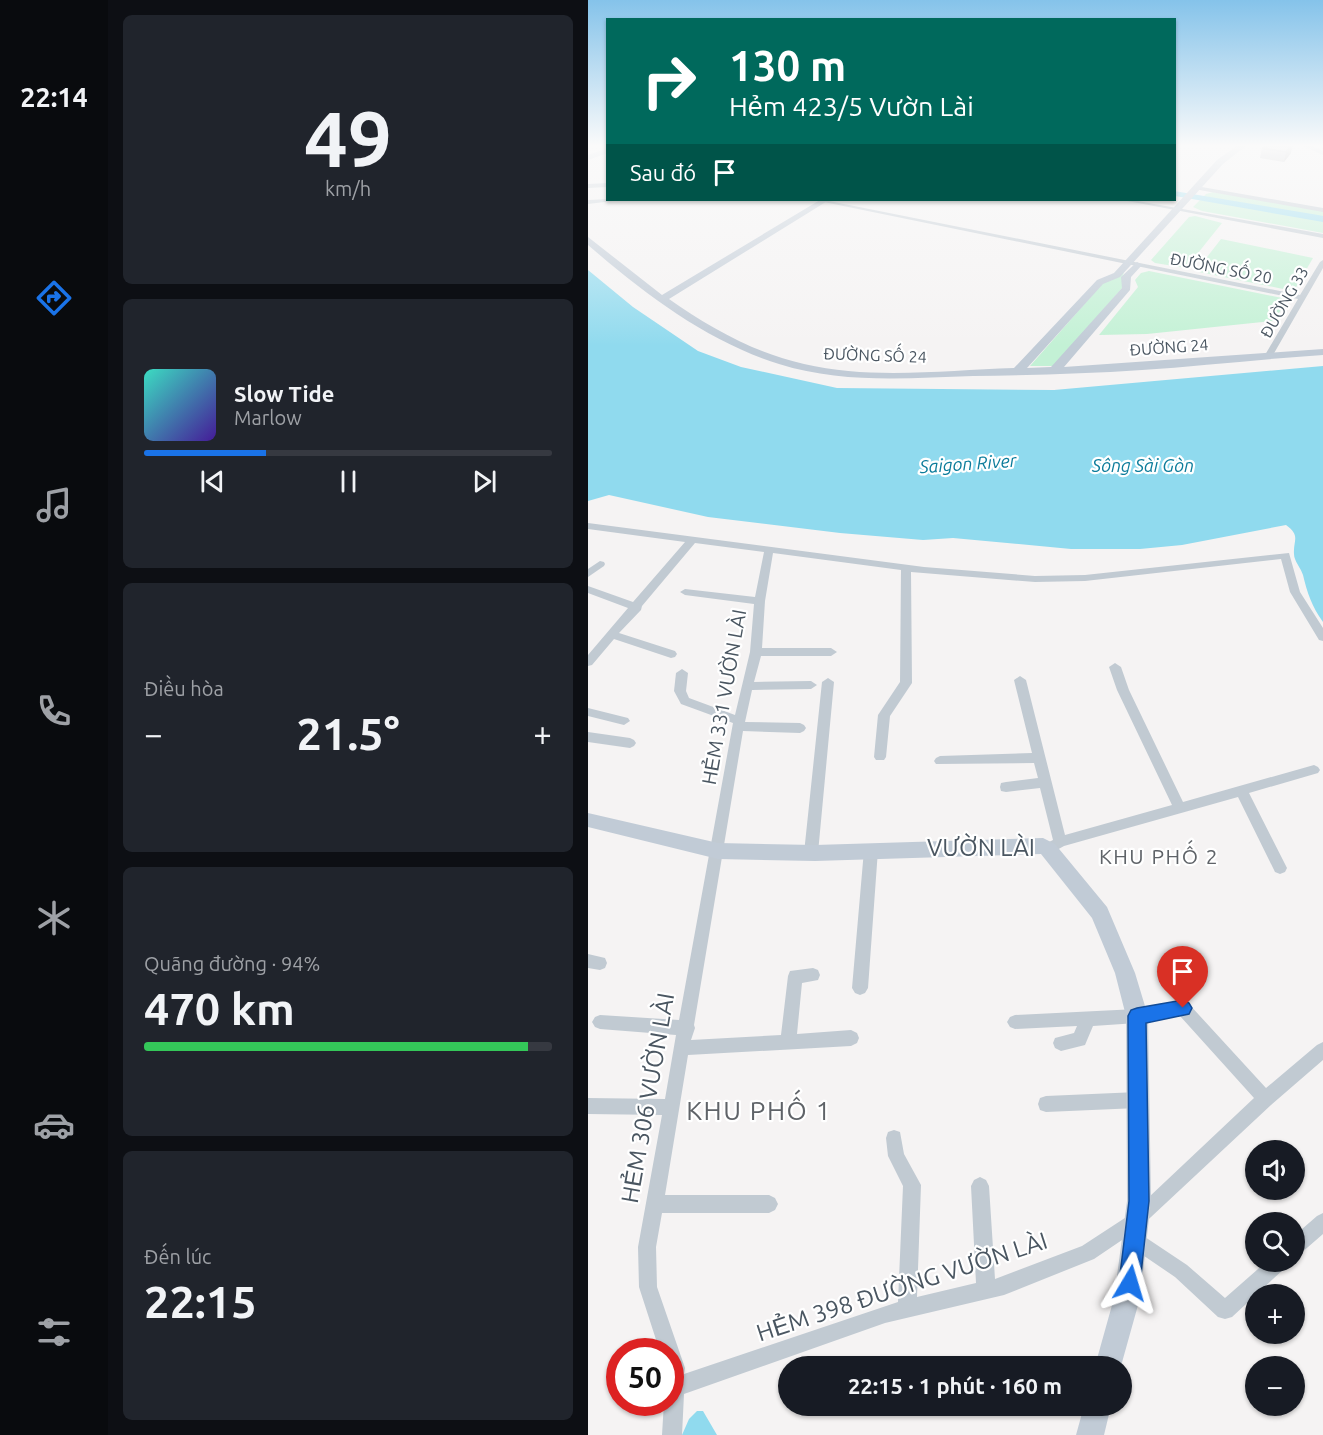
<!DOCTYPE html>
<html lang="vi">
<head>
<meta charset="utf-8">
<style>
  :root { --surface:#171b24; --page:#20242c; --text:#f1f3f6; --muted:#9ea1a6; --line:#363941; --accent:#1a73e8 }
  body { margin:0; font-family:Ubuntu,sans-serif; background:var(--page); color:var(--text); height:100vh; display:flex; flex-direction:column; font-size:22px; white-space:nowrap }
  * { box-sizing:border-box; margin:0 }
  p { font-size:20px; color:var(--muted) }
  .icon { flex:none; width:33px; height:33px; fill:none; stroke:currentColor; stroke-width:2; stroke-linecap:round; stroke-linejoin:round }
  .map { position:relative; flex:1; overflow:hidden }
  .side { display:flex; flex-direction:column; gap:15px; padding:15px; background:#0d0f14; width:480px }
  .side>* { flex:none }
  .banner { position:absolute; left:18px; top:18px; width:570px; height:183px; border-radius:0px; box-shadow:0 2px 4px #0004; background:#00695c; color:#fff; overflow:hidden }
  .buttons { position:absolute; left:657px; top:1140px; display:grid; gap:12px }
  .buttons a { display:grid; place-items:center; width:60px; height:60px; border-radius:50%; background:var(--surface); box-shadow:0 2px 4px #0004; font-size:30px }
  .speed { position:absolute; left:18px; top:1338px; display:flex; gap:12px; font-size:30px; font-weight:700; text-align:center }
  .speed>* { display:grid; place-content:center; width:78px; height:78px; border-radius:50%; background:var(--surface); box-shadow:0 2px 4px #0004; line-height:1 }
  .speed .limit { border:9px solid #d22; background:#fff; color:#111 }
  .pin { position:absolute; display:grid; place-items:center; width:51px; height:51px; color:#fff; margin:-62px -26px; border-radius:50% 50% 50% 0; rotate:-45deg; box-shadow:0 0 6px #0007 }
  .pin .icon { rotate:45deg }
  .me { position:absolute; width:66px; margin:-33px; rotate:7deg; stroke-linejoin:round; filter:drop-shadow(0 0 4px #0008) }
  .turn { display:flex; align-items:center; gap:21px; height:126px; padding:0 24px; font-size:27px }
  .turn .icon { width:78px; height:78px; stroke-width:2.5 }
  .turn b { display:block; font-size:42px; line-height:51px }
  .then { display:flex; align-items:center; height:57px; padding:0 24px; background:#0003; gap:12px; font-size:22px }
  .big { font-size:45px; font-weight:700; line-height:1.1 }
  .side .widget { flex:1; display:flex; flex-direction:column; justify-content:center; gap:9px; min-width:0; padding:0 21px; border-radius:9px; background:var(--page) }
  .side .dial { align-items:center; gap:0 }
  .dial b { font-size:78px; line-height:1 }
  .song { display:flex; align-items:center; gap:18px }
  .cover { width:72px; height:72px; border-radius:9px; background:linear-gradient(135deg,hsl(170 70% 55%),hsl(260 70% 35%)) }
  .played { height:6px; border-radius:3px; background:linear-gradient(90deg,var(--accent) 30%,var(--line) 30%) }
  .keys { display:flex; justify-content:space-around; direction:ltr }
  .heat { display:flex; justify-content:space-between; align-items:center; font-size:33px; direction:ltr }
  .charge { height:9px; border-radius:4px; background:linear-gradient(90deg,#34c759 94%,var(--line) 0) }
  .trip { position:absolute; left:190px; top:1356px; width:354px; height:60px; border-radius:30px; background:var(--surface); box-shadow:0 2px 4px #0004; font-weight:700; line-height:60px; text-align:center }
  main { display:flex; flex:1; min-height:0 }
  .tab-bar { display:flex; flex-direction:column; width:108px; justify-content:space-around; align-items:center; background:#090b0e; color:var(--muted) }
  .tab-bar .icon { width:42px; height:42px }
  .tab-bar .on { color:var(--accent) }
  .tab-bar b { font-size:27px; color:var(--text) }
  .map>svg:first-child { display:block }
  .green { fill:#c3f1d5 }
  .water { fill:#90daee }
  .lines { fill:none; stroke-linecap:round; stroke-linejoin:round }
  .street { fill:#c1cad2; fill-rule:evenodd }
  .secondary { fill:#c1cbd6; fill-rule:evenodd }
  .wall { fill:#b0b2b7 }
  .shaded-wall { fill:#909195 }
  .building { fill:#cdcfd5; stroke:#909195; stroke-width:1.5 }
  .route { fill:#1a73e8; stroke:#114b97; stroke-width:1.5 }
  .labels { text-anchor:middle; stroke-width:4.5; stroke-linejoin:round; paint-order:stroke }
  .far-street-label { font-size:16px; fill:#4a5661; stroke:#fff }
  .far-water-label { font-size:18px; font-style:italic; fill:#0c7c9b; stroke:#fff }
  .street-label { font-size:20px; fill:#4a5661; stroke:#fff }
  .neighbourhood-label { font-size:21px; letter-spacing:1.5px; fill:#5f6368; stroke:#fff }
  .near-street-label { font-size:24px; fill:#4a5661; stroke:#fff }
  .near-neighbourhood-label { font-size:26px; letter-spacing:1.5px; fill:#5f6368; stroke:#fff }
</style>
</head>
<body>
<main>
<nav class="tab-bar">
<b>22:14</b>
<svg class="icon on" aria-label="directions" viewBox="0 0 24 24"><path d="M12 3l9 9-9 9-9-9zM9 14v-3h6M13 9l2 2-2 2"/></svg>
<svg class="icon" aria-label="music" viewBox="0 0 24 24"><path d="M9 18V5l10-2v13"/><circle cx="6" cy="18" r="3"/><circle cx="16" cy="16" r="3"/></svg>
<svg class="icon" aria-label="phone" viewBox="0 0 24 24"><path d="M5 4h4l2 5-3 2q2 4 5 5l2-3 5 2v4C11 20 4 13 5 4z"/></svg>
<svg class="icon" aria-label="climate" viewBox="0 0 24 24"><path d="M12 3v18M4 7l16 10M4 17L20 7"/></svg>
<svg class="icon" aria-label="car" viewBox="0 0 24 24"><path d="M5 17H2v-5l4-1 3-4h7l3 4 3 1v5h-3M9 17h6M6 11h13"/><circle cx="7" cy="17" r="2"/><circle cx="17" cy="17" r="2"/></svg>
<svg class="icon" aria-label="filters" viewBox="0 0 24 24"><path d="M4 7h16M4 17h16"/><circle cx="9" cy="7" r="2"/><circle cx="15" cy="17" r="2"/></svg>
</nav>
<section class="side">
<div class="widget dial"><b>49</b><p>km/h</p></div>
<div class="widget">
<div class="song"><i class="cover"></i><div><b>Slow Tide</b><p>Marlow</p></div></div>
<div class="played"></div>
<div class="keys"><svg class="icon" aria-label="previous" viewBox="0 0 24 24"><path d="M18 5L8 12l10 7zM5 5v14"/></svg><svg class="icon" aria-label="pause" viewBox="0 0 24 24"><path d="M8 5v14M16 5v14"/></svg><svg class="icon" aria-label="next" viewBox="0 0 24 24"><path d="M6 5l10 7-10 7zM19 5v14"/></svg></div>
</div>
<div class="widget"><p>Điều hòa</p>
<div class="heat"><a>−</a><b class="big">21.5°</b><a>+</a></div>
</div>
<div class="widget"><p>Quãng đường · 94%</p><b class="big">470 km</b><div class="charge"></div></div>
<div class="widget"><p>Đến lúc</p><b class="big">22:15</b></div>
</section>
<div class="map">
<svg width="735" height="1435" viewBox="0 0 735 1435">
  <rect width="100%" height="100%" fill="#f5f3f3"/>
  <path class="green" d="M625 192 735 211V233L614 211 605 207 618 194Z
    M607 216 634 223 598 268 567 263 563 260 601 217Z
    M633 239 725 258 707 289 700 290 611 272 609 270Z
    M561 271 694 298 699 302 685 321 559 334 511 335 550 287 547 280 553 273Z
    M536 272 534 278 536 286 466 366H442L515 283Z"/>
  <path class="water" d="M586 191 730 215 735 216V222L587 196Z
    M0 270 45 307 110 351 153 367 249 388 466 390 735 366V622C724 607 719 592 715 575 713 568 706 561 706 554 705 540 713 536 698 525L594 545 552 549H483L365 538 335 540 252 533 120 517 21 495 0 501Z
    M109 1411H115L129 1435H94L101 1419Z"/>
  <g class="lines">
    <path class="street" d="M713 145H721L735 151V155Z
      M20 183V187L0 188V184Z
      M608 186 735 208V212L606 189Z
      M20 199 33 200 0 204V200Z
      M226 200H236L712 295 732 262 735 260V268L685 355 681 357 677 355 710 299Z
      M534 200H544L735 234V238Z
      M0 523 336 567 447 576 497 575 701 553 712 592 735 628V641L731 640 702 592 693 559 497 581 447 582 323 572 324 683 302 716 298 757 296 760H288L286 757 290 715 312 682 313 570 185 553 177 601 174 648H243L249 652 243 656H173L166 682 223 681 229 685 223 689 164 690 157 722 212 723 216 725 218 728 216 731 212 733 155 731 106 1025 107 1028 103 1040 193 1035 200 976 202 971 225 968 230 970 232 975 230 980 214 983 209 1034 263 1030 269 1033 271 1038 269 1043 263 1046 100 1055 77 1195H181L187 1198 190 1204 187 1210 181 1213H74L68 1247 69 1287 97 1368 96 1374 310 1302 315 1186 300 1156 298 1138 300 1132 306 1130 312 1132 316 1154 333 1185 329 1297 388 1283 383 1186 386 1180 392 1177 398 1180 401 1186 407 1279 494 1246 543 1214 666 1098 592 1016 549 1023 505 1026 497 1045 473 1051 467 1048 465 1043 467 1038 486 1033 489 1026 427 1029 422 1027 419 1022 422 1017 427 1015 549 1009 595 1001 600 1003 678 1088 729 1045 735 1042V1060L683 1105 548 1231 599 1265 637 1298 678 1262H700L697 1268 644 1317 637 1319 630 1317 587 1277 540 1245 537 1238 506 1259 416 1295 297 1323 96 1394 94 1435H74L76 1402H82V1352H72L51 1287 50 1247 74 1115 0 1114V1098L77 1099 88 1035 12 1029 7 1027 4 1022 7 1017 12 1015 91 1020 145 723 93 704 86 691 88 673 94 669 100 673 98 691 101 698 147 715 162 652 166 604 97 595 92 592 97 589 167 597 176 552 107 543 54 606 53 610 31 633 87 651 89 654 87 657 83 658 26 639 4 665 0 666V655L40 608 0 593V586L45 602 97 542 0 529Z
      M12 561 16 562 17 564 16 566 0 577V569Z
      M527 663 533 667 541 690 595 802 726 765 730 767 732 770 730 773 661 793 699 868 697 872 692 874 687 872 650 797 476 846 460 855 455 853 453 849 455 845 465 840 452 788 418 792 413 791 412 787 413 783 418 782 450 778 446 763 348 764 346 761 348 758 352 756 444 753 426 680 432 676 438 680 477 835 584 805 529 690 521 667Z
      M240 678 246 682 230 853 228 857 223 859 218 857 216 853 234 682Z
      M0 708 40 718 42 721 36 725 0 716Z
      M0 732 42 738 46 740 48 743 46 746 42 748 0 742Z
      M283 844 288 846 290 850 280 988 277 993 272 995 267 993 264 988 276 850 278 846Z
      M0 954 17 958 19 963 17 968 12 970 0 968Z
      M550 1092 556 1094 558 1100 556 1106 550 1108 458 1112 452 1110 450 1104 452 1098 458 1096Z
      M735 1213V1234L712 1254 706 1257V1236L729 1216Z"/>
    <path class="secondary" d="M650 145H659L635 164 532 277 515 284 439 368 463 367 534 288 533 277 549 262 554 265 543 277 542 290 476 367 735 349V355C674 359 614 366 554 370 498 374 441 375 385 376 320 378 254 384 191 364 118 341 57 294 0 245V237L74 295 232 200H241L81 299C122 328 167 353 216 364 284 380 358 370 426 368L509 280 526 273 629 160Z
      M20 148V153L0 160V155Z
      M0 813 130 843 227 845 455 838 467 844 519 907 547 973 560 1016 563 1201 552 1298 533 1366H507L526 1298 539 1201 538 1016 527 973 504 918 453 854 227 861 130 859 0 827Z
      M496 1406H523L516 1435H488Z"/>
  </g>
  <path class="wall" d="M683 145 703 153 696 162 672 158 674 148Z"/>
  <path class="shaded-wall" d="M704 145H705L703 153 696 162 698 152Z"/>
  <path class="building" d="M683 145H704L698 152 674 148Z"/>
  <linearGradient id="sky" x2="0" y2="1"><stop stop-color="#85c3ea"/><stop offset="0.42" stop-color="#fafafa"/><stop offset="1" stop-color="#fafafa" stop-opacity="0"/></linearGradient>
  <rect width="735" height="346" fill="url(#sky)"/>
  <path class="route" d="M595 1000 601 1003 604 1008 601 1014 558 1023 561 1201 552 1283 549 1291 542 1294 534 1291 531 1283 541 1201 540 1016 543 1010 549 1008Z"/>
  <g class="labels">
    <g class="far-street-label">
      <text transform="translate(633 268) rotate(11)" y="6">ĐƯỜNG SỐ 20</text>
      <text transform="translate(696 302) rotate(-60)" y="6">ĐƯỜNG 33</text>
      <text transform="translate(581 347) rotate(-4)" y="6">ĐƯỜNG 24</text>
      <text transform="translate(287 355) rotate(2)" y="6">ĐƯỜNG SỐ 24</text>
    </g>
    <g class="far-water-label">
      <text transform="translate(380 464) rotate(-4)" y="6">Saigon River</text>
      <text x="555" y="472">Sông Sài Gòn</text>
    </g>
    <g class="street-label">
      <text transform="translate(136 697) rotate(-80)" y="7">HẺM 331 VƯỜN LÀI</text>
    </g>
    <g class="neighbourhood-label">
      <text x="571" y="864">KHU PHỐ 2</text>
    </g>
    <g class="near-street-label">
      <text x="393" y="856">VƯỜN LÀI</text>
      <text transform="translate(60 1098) rotate(-80)" y="8">HẺM 306 VƯỜN LÀI</text>
      <text transform="translate(314 1287) rotate(-18)" y="8">HẺM 398 ĐƯỜNG VƯỜN LÀI</text>
    </g>
    <g class="near-neighbourhood-label">
      <text x="171" y="1120">KHU PHỐ 1</text>
    </g>
  </g>
</svg>
<div class="buttons">
<a><svg class="icon" aria-label="sound" viewBox="0 0 24 24"><path d="M4 9h4l5-4v14l-5-4H4zM17 9q2 3 0 6"/></svg></a>
<a><svg class="icon" aria-label="search" viewBox="0 0 24 24"><circle cx="10" cy="10" r="6"/><path d="M15 15l6 6"/></svg></a>
<a>+</a>
<a>−</a>
</div>
<div class="speed"><div class="limit">50</div></div>
<div class="pin" style="left:595px;top:1008px;background:#d93025"><svg class="icon" aria-label="arrive" viewBox="0 0 24 24"><path d="M6 21V4h12l-3 4 3 4H6"/></svg></div>
<svg class="me" style="left:542px;top:1283px" viewBox="-20 -20 40 40"><path d="M0-17L14 15 0 8-14 15z" fill="#1a73e8" stroke="#fff" stroke-width="4"/></svg>
<div class="trip">22:15 · 1 phút · 160 m</div>
<div class="banner">
<div class="turn"><svg class="icon" aria-label="right" viewBox="0 0 24 24"><path d="M7 20v-9h11M14 6l5 5-5 5"/></svg><div><b>130 m</b>Hẻm 423/5 Vườn Lài</div></div>
<div class="then">Sau đó<svg class="icon" aria-label="arrive" viewBox="0 0 24 24"><path d="M6 21V4h12l-3 4 3 4H6"/></svg></div>
</div>
</div>
</main>
</body>
</html>
